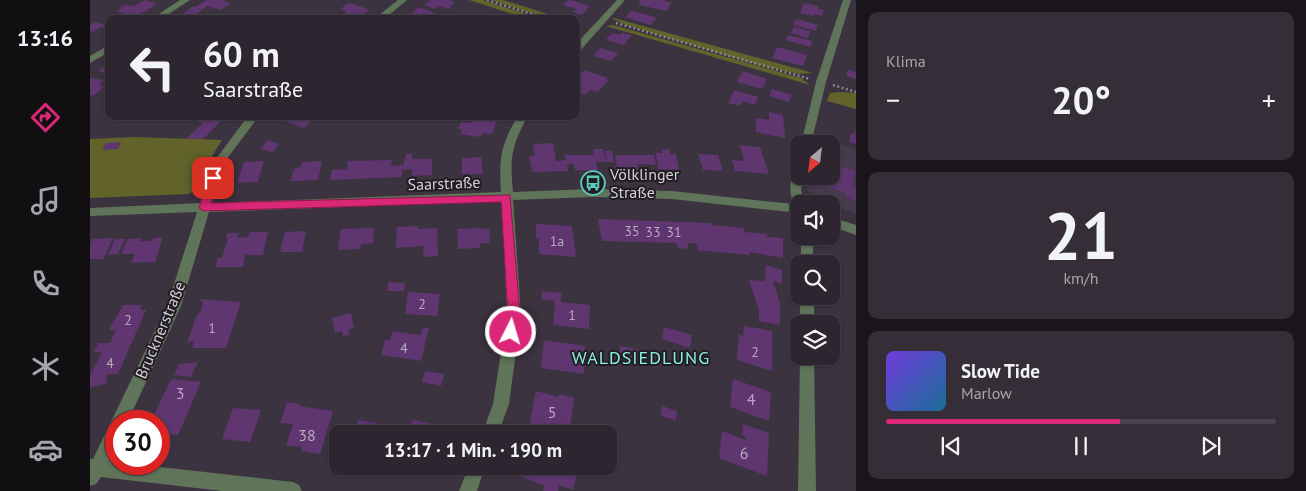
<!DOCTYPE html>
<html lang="de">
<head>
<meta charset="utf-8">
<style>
  :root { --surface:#2d2630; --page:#352e38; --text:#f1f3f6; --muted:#a7a5ab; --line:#48434c; --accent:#db2777 }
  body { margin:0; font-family:"PT Sans",sans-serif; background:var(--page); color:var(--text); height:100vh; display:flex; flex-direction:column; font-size:19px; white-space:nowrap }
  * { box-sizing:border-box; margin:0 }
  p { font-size:16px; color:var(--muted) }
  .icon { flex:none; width:28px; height:28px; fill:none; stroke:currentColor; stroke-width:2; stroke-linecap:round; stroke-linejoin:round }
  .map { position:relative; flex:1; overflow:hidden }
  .drawer { display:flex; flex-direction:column; gap:12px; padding:12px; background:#19151a; width:450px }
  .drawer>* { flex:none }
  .banner { position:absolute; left:15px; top:15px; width:475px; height:105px; border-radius:10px; box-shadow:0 1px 4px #0004,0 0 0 1px var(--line); background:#2d2630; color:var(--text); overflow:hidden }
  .needle { width:32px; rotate:208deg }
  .tools { position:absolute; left:700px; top:135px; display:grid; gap:10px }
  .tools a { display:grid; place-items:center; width:50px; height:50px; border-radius:10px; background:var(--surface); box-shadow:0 1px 4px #0004,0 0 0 1px var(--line); font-size:25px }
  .speed { position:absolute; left:15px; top:410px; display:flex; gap:10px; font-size:25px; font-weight:700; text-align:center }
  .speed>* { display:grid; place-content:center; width:65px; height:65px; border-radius:50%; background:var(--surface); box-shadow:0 1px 4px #0004,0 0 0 1px var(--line); line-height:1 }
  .speed .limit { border:8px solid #d22; background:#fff; color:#111 }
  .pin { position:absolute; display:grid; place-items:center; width:42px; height:42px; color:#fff; margin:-21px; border-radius:10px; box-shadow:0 2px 8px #0006 }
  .me { position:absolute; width:55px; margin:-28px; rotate:5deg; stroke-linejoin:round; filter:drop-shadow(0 0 4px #0008) }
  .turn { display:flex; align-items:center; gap:18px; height:105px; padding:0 15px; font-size:22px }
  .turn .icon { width:65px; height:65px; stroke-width:2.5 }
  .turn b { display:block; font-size:35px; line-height:42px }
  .big { font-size:38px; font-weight:700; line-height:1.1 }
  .drawer .widget { flex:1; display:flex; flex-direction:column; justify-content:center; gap:8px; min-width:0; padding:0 18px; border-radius:10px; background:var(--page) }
  .drawer .dial { align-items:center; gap:0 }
  .dial b { font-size:65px; line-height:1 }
  .song { display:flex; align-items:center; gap:15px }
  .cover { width:60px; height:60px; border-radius:8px; background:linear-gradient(135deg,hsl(260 70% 55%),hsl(200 70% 35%)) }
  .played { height:5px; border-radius:2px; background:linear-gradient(90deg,var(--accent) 60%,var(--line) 60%) }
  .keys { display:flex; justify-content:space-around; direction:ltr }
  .heat { display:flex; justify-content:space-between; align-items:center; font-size:28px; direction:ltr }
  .trip { position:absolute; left:239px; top:425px; width:288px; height:50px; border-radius:10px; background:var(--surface); box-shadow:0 1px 4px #0004,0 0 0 1px var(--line); font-weight:700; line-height:50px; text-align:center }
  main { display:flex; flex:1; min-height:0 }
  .menu { display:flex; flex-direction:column; width:90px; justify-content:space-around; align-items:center; background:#120f13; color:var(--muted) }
  .menu .icon { width:35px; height:35px }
  .menu .on { color:var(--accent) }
  .menu b { font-size:22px; color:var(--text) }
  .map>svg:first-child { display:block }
  .built { fill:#473a4d }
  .green { fill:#61632b }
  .building { fill:#5f3670 }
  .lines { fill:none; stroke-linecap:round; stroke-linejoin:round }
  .path { stroke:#8d8691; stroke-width:2.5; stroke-dasharray:2 2.5; stroke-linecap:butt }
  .minor { fill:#607459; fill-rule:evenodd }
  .route { fill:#db2777; stroke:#8e194d }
  .labels { text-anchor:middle; stroke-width:4; stroke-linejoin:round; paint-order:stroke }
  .number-label { font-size:14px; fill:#b9aac0 }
  .poi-label { font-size:16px; fill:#d7d1da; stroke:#211d23; text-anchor:start }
  .street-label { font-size:16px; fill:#d7d1da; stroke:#211d23 }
  .near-number-label { font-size:16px; fill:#b9aac0 }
  .neighbourhood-label { font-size:18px; letter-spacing:1px; fill:#89f0e0; stroke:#211d23 }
</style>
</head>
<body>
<main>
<nav class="menu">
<b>13:16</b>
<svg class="icon on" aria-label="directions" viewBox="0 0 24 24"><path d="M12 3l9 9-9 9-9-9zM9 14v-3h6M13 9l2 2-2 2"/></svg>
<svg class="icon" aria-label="music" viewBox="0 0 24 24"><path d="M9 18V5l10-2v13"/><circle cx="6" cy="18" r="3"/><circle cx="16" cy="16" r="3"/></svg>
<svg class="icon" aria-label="phone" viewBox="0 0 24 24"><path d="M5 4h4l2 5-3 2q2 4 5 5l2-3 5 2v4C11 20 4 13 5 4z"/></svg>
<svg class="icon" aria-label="climate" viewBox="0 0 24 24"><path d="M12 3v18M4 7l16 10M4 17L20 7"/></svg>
<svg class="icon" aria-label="car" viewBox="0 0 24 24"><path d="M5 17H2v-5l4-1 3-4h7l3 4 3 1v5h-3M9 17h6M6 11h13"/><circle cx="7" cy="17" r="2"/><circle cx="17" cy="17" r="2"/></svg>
</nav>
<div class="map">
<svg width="766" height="491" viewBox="0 0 766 491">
  <rect width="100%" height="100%" fill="#3c3340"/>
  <path class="built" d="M728 137 766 150V214L724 198 718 190 720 176H741V144H727Z"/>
  <path class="green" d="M379 0H393L452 19H438Z
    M401 0H413L474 19H461Z
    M523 19 524 18 723 73 709 74 668 65 536 25Z
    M523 25 711 78 720 85 516 26Z
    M749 92 766 93V109L737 101 740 93Z
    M44 137 132 140 116 166 108 188 99 194 0 198V139Z"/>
  <path class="building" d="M55 0 67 4 54 12 41 16 27 11 35 5 44 6Z
    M117 0H135L134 1 141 3 131 10 117 6 107 14 114 17 111 19H87L103 6 105 7Z
    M341 0H358L365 2 358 9 349 6 345 9 334 5Z
    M478 0 484 1 500 6 492 15 483 12 486 9 473 5Z
    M550 0H572L581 3 577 11 549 5Z
    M259 3 266 5 280 10 265 19H246L257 12 250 9Z
    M714 3 729 6 728 9 734 10 732 16 724 14 723 16 710 13Z
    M329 7 345 13 341 19H323L317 17Z
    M541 11 558 15 566 18 561 25 535 17Z
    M706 19 728 25 726 31 703 25Z
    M19 21V32L11 27 3 32 0 31V25L5 22 13 24Z
    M704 27 720 31 718 38 701 33Z
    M522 33 530 35 532 33 542 35 534 45 516 40Z
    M698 35 723 41 720 47 696 40Z
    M687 47 717 55 713 66 682 58Z
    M510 48 528 53 522 61 503 56Z
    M19 63V72L17 73 8 71Z
    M494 70 518 78 516 80 518 81 507 92 500 90 495 95 486 92V77L489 76Z
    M758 70 766 72V79L756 76Z
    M653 71 677 79 672 89 647 82Z
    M0 78 14 80 9 85 15 86 3 96 0 95Z
    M682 89 702 95 699 102 679 96Z
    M644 90 668 97 665 105 653 101 650 106 638 103Z
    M679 112 693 115 695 138 666 132V118L679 120Z
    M99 116H136L113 139H96L113 123 97 118Z
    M193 116H221L225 118 214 128 190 119Z
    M383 118 407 120 402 134 392 133 390 137 370 134 372 129H368L371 122 381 123Z
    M766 130V144L759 142 761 133 764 134Z
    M178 140 189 144 183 152 170 149Z
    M31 142 28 149 12 150 16 143Z
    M463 143 466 161 476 160 475 155H504L503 149H513L516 162H506L508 171 485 170 483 163 477 164 478 171 442 172 439 156H445L443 144Z
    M650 145 670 147 679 174 645 171 642 160 654 161Z
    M571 149 580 150V154H586L589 170 568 169 566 153H572Z
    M515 151H522L524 162H517Z
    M316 154H322V159H342V175L322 176V169L312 170V177L240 180 242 170 257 169 258 161 302 160 301 166 313 165Z
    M608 154 628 155 633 171 613 170Z
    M525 155H564L566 165 547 164 549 171H528Z
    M391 157 393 174H372V158Z
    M174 161 168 182 147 183 154 162Z
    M232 161 228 180 200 181 204 169 210 168 212 162Z
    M741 163 765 171 762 185 766 186V201L756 197V193L735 186 737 176H741Z
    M508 219 621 223 622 225 654 228 655 232 677 234V237L693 238V258L660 252V255L608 250 606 243H598L599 249 588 248 586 243 512 241Z
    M446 224 482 226 486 257 449 254V238H446Z
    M328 226V229L347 228 348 256 333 257 334 246 306 248 307 227Z
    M284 228 283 243 271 244 270 249 248 250 251 229Z
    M389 228 399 229 400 243H390V248L368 249 367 229Z
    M216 231 212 252H190L195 232Z
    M160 232H178L173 255H155L153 267H125L128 258H132L138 238H136L137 233H149L147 238 158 237Z
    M73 237 65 262 41 263 45 254H31L38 239 52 238 50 241H62L63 238Z
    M23 238 14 259H0V244L2 239Z
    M25 239H35L28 254 18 255Z
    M676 265 692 270V284L683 281 690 303V325L669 321V311L659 280 675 281Z
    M299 282 315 283 314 291H297Z
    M452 291 471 293V302L500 305 499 329 463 325 465 301 451 299Z
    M318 292 350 294 347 316 315 314Z
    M109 299 151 302 136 348H102L105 341 97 342 107 315 110 313 113 302Z
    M33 305H52L50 310H56L28 374H17L16 384 0 387V376L12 352H4L8 343H20L26 330H19Z
    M261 313 264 328 258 330 259 335 253 336 252 331 245 333 242 318Z
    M654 326 682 331V371L647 360 649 334 653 336Z
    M333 327 339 328 331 361 291 355 295 340H300L303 331 331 335Z
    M574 327 602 335 600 348 572 339Z
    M454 340 495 346 494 374 451 368Z
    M530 346 551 350 550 360 530 356Z
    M108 362 101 377 84 375 89 364Z
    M335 371 354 374 351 386 332 382Z
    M81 379 111 382 88 435 69 433V421H61Z
    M643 379 681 392 679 421 640 407Z
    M446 391 469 397V394L484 398 480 428 461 423 459 433 439 428Z
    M197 402 210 404 209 406 243 411 230 454 211 451 212 447 196 445 203 424 190 423Z
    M572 406 587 411 586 420 571 416Z
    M143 408 171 410 160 442 132 439Z
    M268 420 298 425 296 434H264Z
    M323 420 362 428 361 434H329L330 431 323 429 321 425Z
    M653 424 679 433 677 476 629 458 632 431 656 440V437L652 435Z
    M435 466H489L483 490 469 485 468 491H453L455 486 432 477Z"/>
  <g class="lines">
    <path class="path" d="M397 0 458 19
      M526 23 720 79
      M743 85 766 92"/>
    <path class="minor" d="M90 0H100L71 19H61Z
      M308 0H317L294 19H284Z
      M527 0H535L489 52 486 53V44Z
      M753 0H761L736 82 721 144H711L726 82Z
      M19 45V52L0 63V56Z
      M158 116H169L133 164 122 203 411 192C409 158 410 146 428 116H438C421 146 420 158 423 192L502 189 582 191 703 204C700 194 697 176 709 171V176H714L711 190 715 204H709V213L582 199 502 197 423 200 431 314 419 404 408 434H392L403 404 417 314 412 201 119 212 91 306 38 421H26V445L19 461 26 462V464H43L203 482 209 485 212 491H132L11 477 6 484 0 486V459H3L77 306 107 212 0 216V208L110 203 123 163Z
      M741 217 766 225V235L741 226Z
      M711 236H723V264H711Z
      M710 296H724V324H710Z
      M710 356H724L726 491H708Z
      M379 466H395L387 491H369Z"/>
  </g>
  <path class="route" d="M123 174 128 178 121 203 420 195 430 314 426 336 421 338 417 336 415 332 418 314 411 202 114 211 109 208 118 178Z"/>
  <defs>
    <g id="bus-ring" transform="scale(1.25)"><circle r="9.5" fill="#211d23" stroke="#5acebd" stroke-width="1.5"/><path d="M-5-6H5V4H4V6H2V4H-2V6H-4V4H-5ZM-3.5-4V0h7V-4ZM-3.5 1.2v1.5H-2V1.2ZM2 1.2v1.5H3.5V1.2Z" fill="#5acebd"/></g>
  </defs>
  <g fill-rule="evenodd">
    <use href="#bus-ring" x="503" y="183"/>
  </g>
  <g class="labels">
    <g class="number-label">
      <text x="542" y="236">35</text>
      <text x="563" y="237">33</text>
      <text x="584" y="237">31</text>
      <text x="467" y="246">1a</text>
      <text x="332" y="309">2</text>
      <text x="482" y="320">1</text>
      <text x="38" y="325">2</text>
      <text x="122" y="333">1</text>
      <text x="314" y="353">4</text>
      <text x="665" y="357">2</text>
      <text x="20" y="368">4</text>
    </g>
    <g class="poi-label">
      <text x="520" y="180">Völklinger<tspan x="520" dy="18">Straße</tspan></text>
    </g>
    <g class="street-label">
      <text transform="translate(354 183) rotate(-2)" y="6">Saarstraße</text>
      <text transform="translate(70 330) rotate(-67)" y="6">Brucknerstraße</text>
    </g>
    <g class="near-number-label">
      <text x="90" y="399">3</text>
      <text x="661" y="405">4</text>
      <text x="462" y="418">5</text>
      <text x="217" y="441">38</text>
      <text x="654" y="459">6</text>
    </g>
    <g class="neighbourhood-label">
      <text x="551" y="364">WALDSIEDLUNG</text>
    </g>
  </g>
</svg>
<div class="tools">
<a><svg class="needle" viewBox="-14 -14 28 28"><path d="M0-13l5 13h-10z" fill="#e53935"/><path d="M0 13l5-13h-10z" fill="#a7a5ab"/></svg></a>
<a><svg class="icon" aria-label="sound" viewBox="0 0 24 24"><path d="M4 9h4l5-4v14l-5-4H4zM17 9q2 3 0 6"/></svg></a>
<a><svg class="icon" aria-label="search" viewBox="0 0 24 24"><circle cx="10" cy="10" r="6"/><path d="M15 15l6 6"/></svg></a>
<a><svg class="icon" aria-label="layers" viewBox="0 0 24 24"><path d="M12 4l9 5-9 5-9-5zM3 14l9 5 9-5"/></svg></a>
</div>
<div class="speed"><div class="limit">30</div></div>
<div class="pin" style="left:123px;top:178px;background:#d93025"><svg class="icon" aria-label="arrive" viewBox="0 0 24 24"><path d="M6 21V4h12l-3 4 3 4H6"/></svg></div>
<svg class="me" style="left:421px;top:332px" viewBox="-20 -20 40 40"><circle r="17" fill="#db2777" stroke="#fff" stroke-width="3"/><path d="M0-11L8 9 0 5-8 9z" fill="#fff"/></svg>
<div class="trip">13:17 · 1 Min. · 190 m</div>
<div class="banner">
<div class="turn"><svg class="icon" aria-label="left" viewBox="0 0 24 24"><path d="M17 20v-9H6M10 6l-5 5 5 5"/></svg><div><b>60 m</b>Saarstraße</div></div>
</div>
</div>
<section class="drawer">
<div class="widget"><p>Klima</p>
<div class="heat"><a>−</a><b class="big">20°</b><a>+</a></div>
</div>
<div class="widget dial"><b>21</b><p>km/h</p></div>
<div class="widget">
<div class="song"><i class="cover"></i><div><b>Slow Tide</b><p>Marlow</p></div></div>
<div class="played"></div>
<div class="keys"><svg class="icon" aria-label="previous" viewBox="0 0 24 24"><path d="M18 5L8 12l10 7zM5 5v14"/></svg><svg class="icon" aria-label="pause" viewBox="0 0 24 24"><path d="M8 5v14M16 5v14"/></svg><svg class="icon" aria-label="next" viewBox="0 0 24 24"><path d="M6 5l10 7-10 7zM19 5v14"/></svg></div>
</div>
</section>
</main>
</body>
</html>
